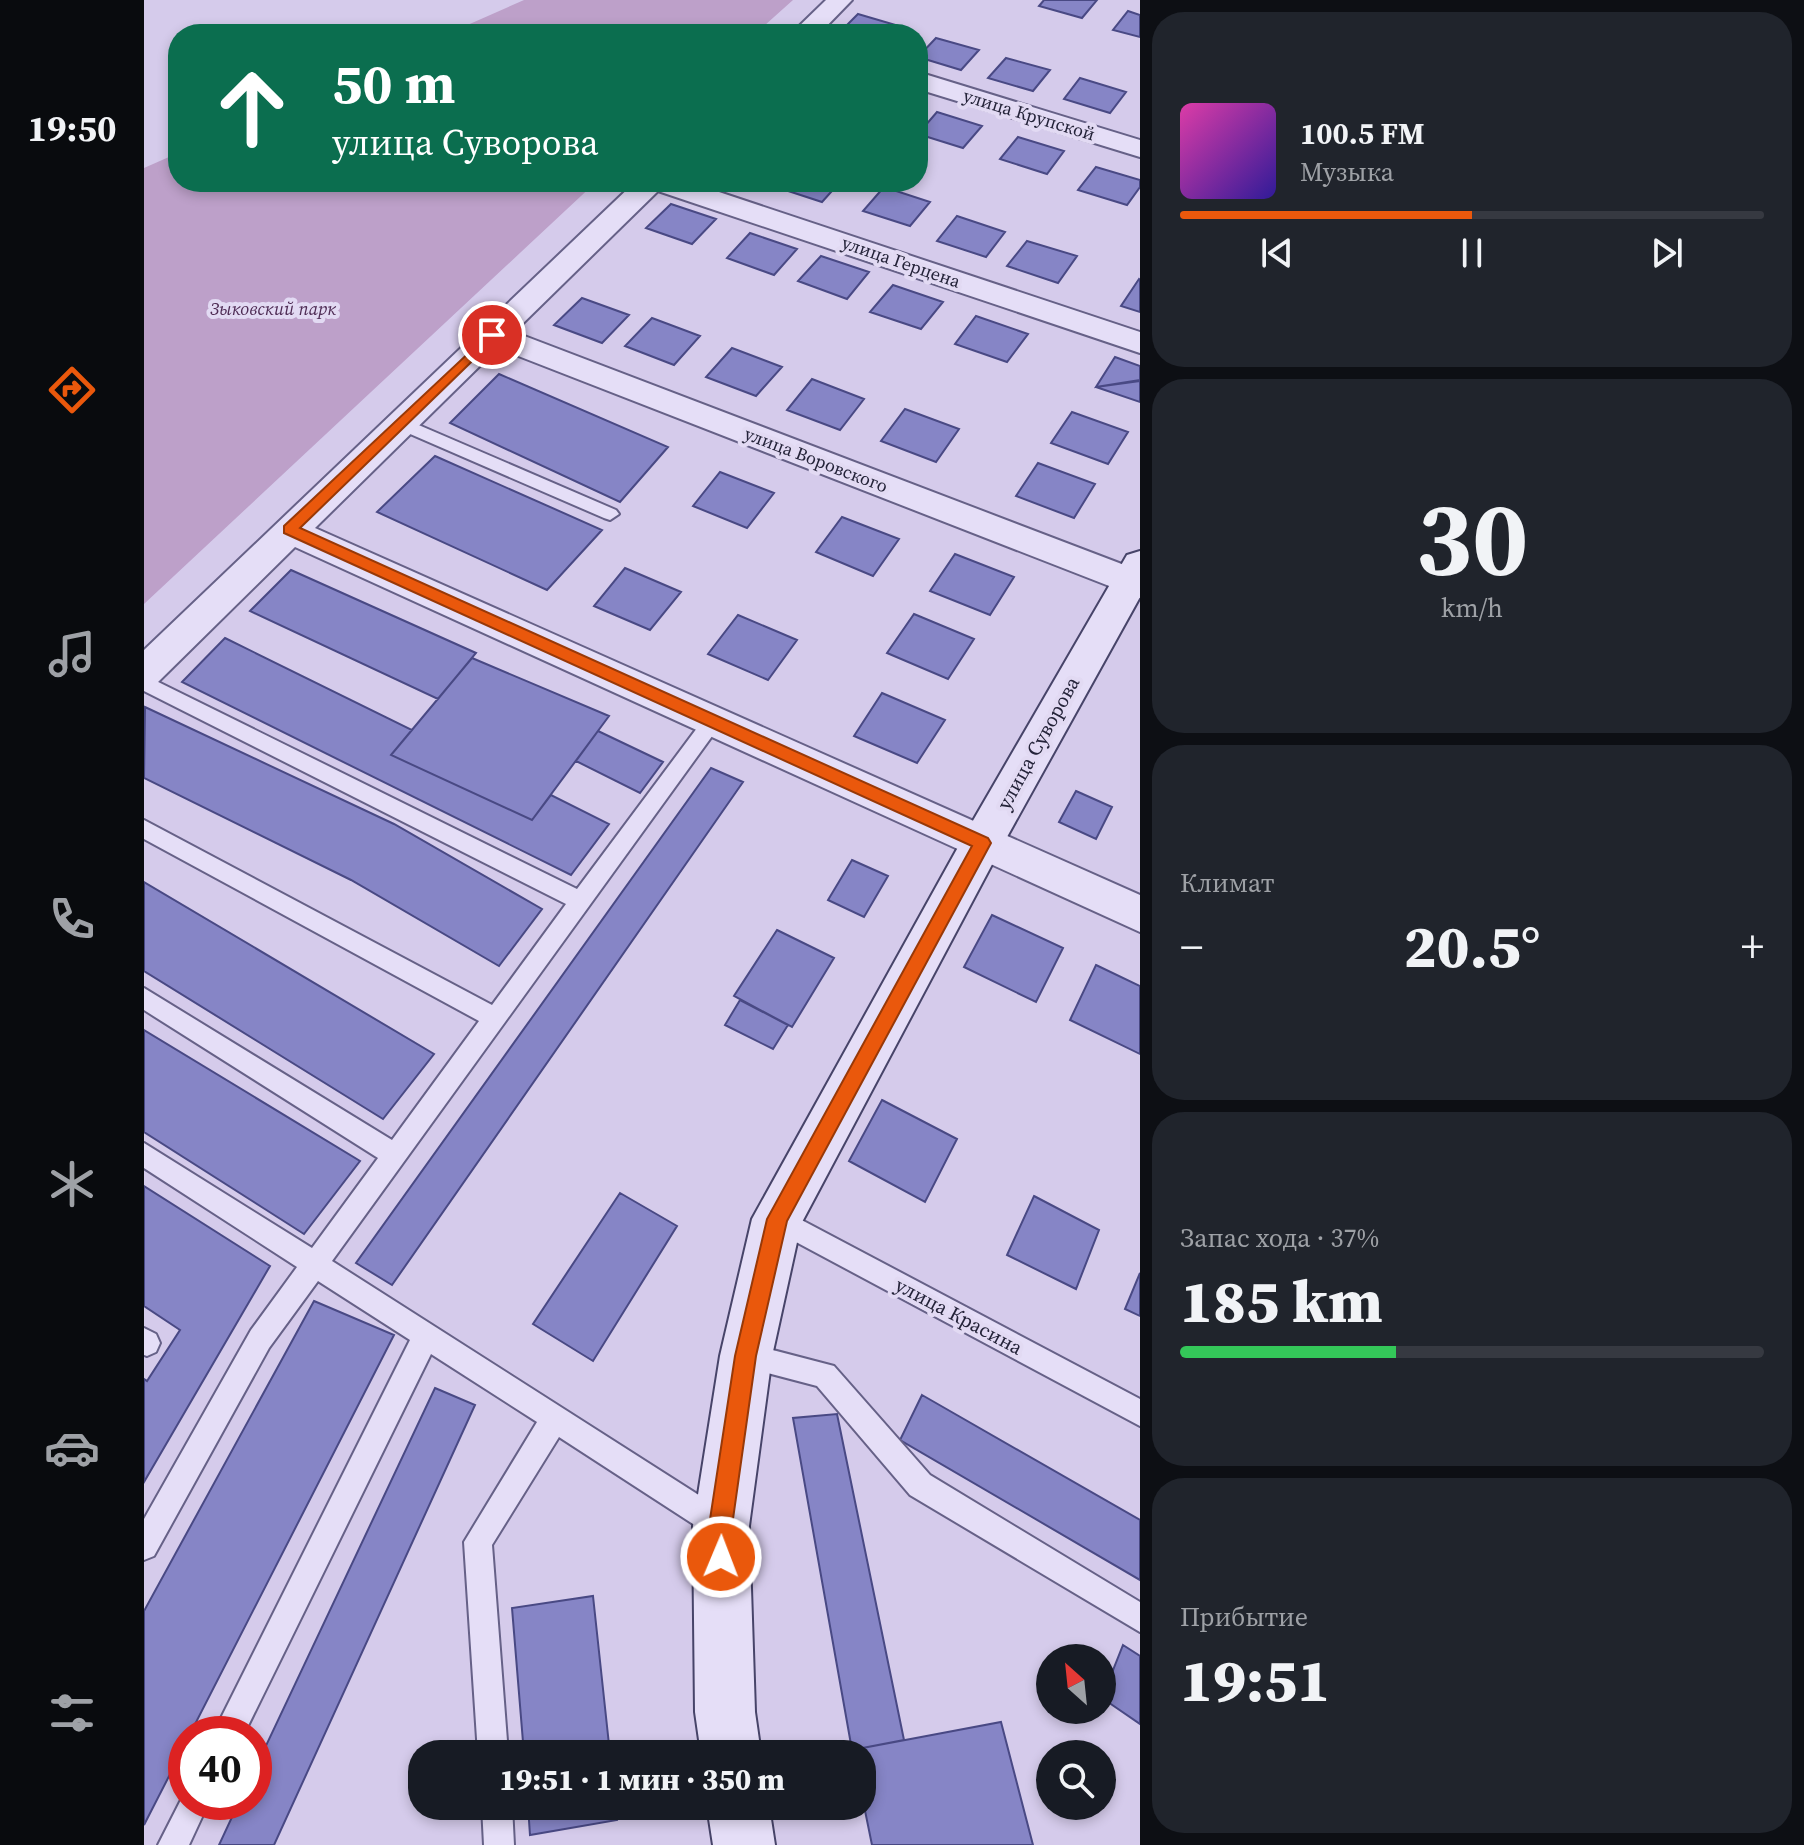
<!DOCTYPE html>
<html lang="ru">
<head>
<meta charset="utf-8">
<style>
  :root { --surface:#171b24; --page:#20242c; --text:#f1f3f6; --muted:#9ea1a6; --line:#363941; --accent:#ea580c }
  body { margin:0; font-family:"Source Serif 4",serif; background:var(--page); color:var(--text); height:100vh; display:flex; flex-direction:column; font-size:30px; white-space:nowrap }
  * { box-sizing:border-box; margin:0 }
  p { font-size:26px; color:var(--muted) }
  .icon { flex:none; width:44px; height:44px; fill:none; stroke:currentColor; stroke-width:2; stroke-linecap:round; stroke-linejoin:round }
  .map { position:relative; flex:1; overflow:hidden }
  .sheet { display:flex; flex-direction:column; gap:12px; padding:12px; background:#0d0f14; width:664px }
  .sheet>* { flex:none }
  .banner { position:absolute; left:24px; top:24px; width:760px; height:168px; border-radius:32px; box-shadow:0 4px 12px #0003; background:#0b6e4f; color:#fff; overflow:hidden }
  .needle { width:52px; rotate:333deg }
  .fabs { position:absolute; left:892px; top:1644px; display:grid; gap:16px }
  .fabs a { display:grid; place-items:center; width:80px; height:80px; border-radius:50%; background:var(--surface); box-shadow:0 4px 12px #0003; font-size:40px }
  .speed { position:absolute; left:24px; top:1716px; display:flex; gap:16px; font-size:40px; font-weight:700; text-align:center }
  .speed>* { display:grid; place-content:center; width:104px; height:104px; border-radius:50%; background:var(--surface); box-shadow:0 4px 12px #0003; line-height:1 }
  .speed .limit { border:12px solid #d22; background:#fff; color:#111 }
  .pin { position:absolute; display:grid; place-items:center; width:68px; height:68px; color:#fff; margin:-34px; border:4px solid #fff; border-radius:50%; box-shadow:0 2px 8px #0007 }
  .me { position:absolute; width:88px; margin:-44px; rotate:1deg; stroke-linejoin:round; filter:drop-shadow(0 0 6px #0008) }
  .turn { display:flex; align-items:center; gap:28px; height:168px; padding:0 32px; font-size:36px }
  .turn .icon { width:104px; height:104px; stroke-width:2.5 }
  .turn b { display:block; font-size:56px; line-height:68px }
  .big { font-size:60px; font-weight:800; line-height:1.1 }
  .sheet .card { flex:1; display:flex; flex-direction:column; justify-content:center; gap:12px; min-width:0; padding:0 28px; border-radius:32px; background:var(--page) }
  .sheet .dial { align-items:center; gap:0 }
  .dial b { font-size:104px; line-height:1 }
  .song { display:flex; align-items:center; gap:24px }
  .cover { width:96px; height:96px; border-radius:12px; background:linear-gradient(135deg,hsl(320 70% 55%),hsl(250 70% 35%)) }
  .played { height:8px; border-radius:4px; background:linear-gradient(90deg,var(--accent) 50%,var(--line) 50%) }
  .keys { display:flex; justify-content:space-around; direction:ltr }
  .heat { display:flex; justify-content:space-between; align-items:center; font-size:44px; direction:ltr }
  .charge { height:12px; border-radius:6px; background:linear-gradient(90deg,#34c759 37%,var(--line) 0) }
  .trip { position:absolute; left:264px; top:1740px; width:468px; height:80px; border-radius:32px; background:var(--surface); box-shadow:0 4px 12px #0003; font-weight:800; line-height:80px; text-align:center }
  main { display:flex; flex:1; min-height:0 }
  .menu { display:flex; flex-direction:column; width:144px; justify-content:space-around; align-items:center; background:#090b0e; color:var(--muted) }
  .menu .icon { width:56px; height:56px }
  .menu .on { color:var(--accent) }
  .menu b { font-size:36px; color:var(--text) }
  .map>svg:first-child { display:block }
  .green { fill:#bda0c9 }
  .building { fill:#8685c6; stroke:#494984; stroke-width:2 }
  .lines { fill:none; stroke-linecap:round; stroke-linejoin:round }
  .lane-casing { stroke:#666187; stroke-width:4 }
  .street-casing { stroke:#666187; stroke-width:4 }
  .secondary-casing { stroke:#474469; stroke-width:4 }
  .lane { fill:#e5def7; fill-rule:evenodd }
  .street { fill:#e5def7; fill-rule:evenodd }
  .secondary { fill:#e5def7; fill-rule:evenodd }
  .route { fill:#ea580c; stroke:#983908; stroke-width:2 }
  .labels { text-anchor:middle; stroke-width:8; stroke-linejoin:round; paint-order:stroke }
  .far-street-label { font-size:18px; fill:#242339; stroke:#e2daf3 }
  .far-park-label { font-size:18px; font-style:italic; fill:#4e2b54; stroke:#e2daf3 }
  .street-label { font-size:20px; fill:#242339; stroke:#e2daf3 }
</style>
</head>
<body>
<main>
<nav class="menu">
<b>19:50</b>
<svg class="icon on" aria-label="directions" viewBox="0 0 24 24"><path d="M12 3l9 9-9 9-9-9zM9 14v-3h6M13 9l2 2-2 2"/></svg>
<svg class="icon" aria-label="music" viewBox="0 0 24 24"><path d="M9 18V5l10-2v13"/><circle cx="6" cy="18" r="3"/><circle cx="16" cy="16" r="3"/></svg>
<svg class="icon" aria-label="phone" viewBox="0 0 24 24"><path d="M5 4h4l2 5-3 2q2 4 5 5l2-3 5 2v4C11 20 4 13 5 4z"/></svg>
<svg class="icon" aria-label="climate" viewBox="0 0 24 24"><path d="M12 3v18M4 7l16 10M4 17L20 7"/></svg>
<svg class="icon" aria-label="car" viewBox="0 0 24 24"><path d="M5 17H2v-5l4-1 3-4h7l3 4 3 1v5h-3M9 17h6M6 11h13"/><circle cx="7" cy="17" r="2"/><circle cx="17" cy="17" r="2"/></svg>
<svg class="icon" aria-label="filters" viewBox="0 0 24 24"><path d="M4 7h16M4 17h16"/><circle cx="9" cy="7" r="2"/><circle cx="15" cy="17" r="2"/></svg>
</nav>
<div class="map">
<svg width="996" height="1845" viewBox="0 0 996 1845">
  <rect width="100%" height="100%" fill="#d5cbeb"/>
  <path class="green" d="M380 0H649L611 34H303Z
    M34 153V182H452L0 604V168Z"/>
  <path class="building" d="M900 0H953L938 18 895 6Z
    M984 11 996 15V37L969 30Z
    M714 14 755 26 748 34 695 33Z
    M792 38 835 50 817 70 774 57Z
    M862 58 906 70 889 91 844 78Z
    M936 78 982 92 966 113 920 99Z
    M793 112 838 126 819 148 774 134Z
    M874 137 920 151 903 174 856 159Z
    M952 167 996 180V187L983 205 934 190Z
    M637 182H696L678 202 632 187Z
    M740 187 786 202 766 226 719 211Z
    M527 204 572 219 548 244 502 228Z
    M813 216 861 232 842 257 793 241Z
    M606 233 653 249 630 275 583 258Z
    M883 241 933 256 914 283 863 266Z
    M677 256 725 272 703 299 654 281Z
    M995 279 996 280V312L977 306Z
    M749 285 799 302 777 329 726 312Z
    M438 298 485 315 458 343 410 325Z
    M832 316 884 334 863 362 811 344Z
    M508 318 556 336 530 365 481 346Z
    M588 348 638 367 612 396 562 377Z
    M971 357 996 366V380L952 387Z
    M355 374 524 447 476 502 306 423Z
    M668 379 720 399 696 430 643 410Z
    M996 381V402L952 387Z
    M761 409 815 429 792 462 737 441Z
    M928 412 984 432 964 464 907 443Z
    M291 456 458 530 403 590 233 512Z
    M894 463 951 484 930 518 872 496Z
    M576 472 630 493 603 528 549 506Z
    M698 517 755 539 729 576 672 552Z
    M811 554 870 577 846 615 786 591Z
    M481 568 537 592 506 630 450 606Z
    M147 570 332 653 294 699 106 611Z
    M770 614 830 639 804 679 743 653Z
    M594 615 653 640 624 680 564 654Z
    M81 638 268 730 247 755 388 820 407 795 465 824 427 875 38 682Z
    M328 658 465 716 388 820 247 755Z
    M738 693 801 720 773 763 710 736Z
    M1 707 250 824 398 909 355 966 207 880 0 778Z
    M454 731 519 762 496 793 432 761Z
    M567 768 599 782 248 1285 212 1263Z
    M932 791 968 807 952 839 915 822Z
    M708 860 744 876 720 917 684 900Z
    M0 882 290 1054 239 1119 0 971Z
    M848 915 919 948 892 1002 820 967Z
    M633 930 690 958 648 1027 590 996Z
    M952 965 996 986V1054L926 1020Z
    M596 1000 644 1025 629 1049 581 1025Z
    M0 1030 216 1161 160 1234 0 1132Z
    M738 1100 813 1139 781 1202 705 1161Z
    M0 1186 126 1266 0 1482V1379L3 1381 36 1330 0 1306Z
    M476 1193 533 1226 449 1361 389 1324Z
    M890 1196 955 1230 932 1289 863 1255Z
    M996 1273V1316L981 1309Z
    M170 1301 250 1335 46 1734H42V1743L0 1825V1611Z
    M291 1388 331 1405 130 1845H75L95 1802H110V1771Z
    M778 1395 996 1520V1580L756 1440Z
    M693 1414 760 1740 708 1750 649 1418Z
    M449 1596 466 1754H380L368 1608Z
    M979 1645 996 1656V1724L958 1698Z
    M857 1722 889 1845H728L718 1796V1754H709L708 1750Z
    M384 1806H471L473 1820 386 1835Z"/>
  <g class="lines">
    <g class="lane-casing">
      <path id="lane" d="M256 417 472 510 475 514 466 520 460 518 250 427 247 423 250 419Z
        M0 675 433 889 562 716H576L579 721 188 1261 586 1515 590 1525 586 1535 576 1539 566 1535 415 1437 348 1545 364 1754H334L320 1542 393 1422 287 1354 100 1734H69L266 1340 174 1281 125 1348 10 1556 0 1560V1519L107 1330 153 1267 0 1168V1143L168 1248 234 1158 0 1010V988L248 1140 335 1021 0 839V820L348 1005 422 904 0 691Z
        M633 1207 996 1399V1426L624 1227 621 1219 624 1211Z
        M0 1328 12 1334 16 1343 12 1352 3 1356 0 1355Z
        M602 1343 690 1366 786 1475 996 1602V1632L766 1495 673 1386 593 1365 589 1356 593 1347Z
        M42 1790V1802H65L45 1845H14Z
        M338 1806H368L370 1845H340Z"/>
    </g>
    <g class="street-casing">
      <path id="street" d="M682 0H708L675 34H647Z
        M774 72 996 140V157L774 89Z
        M491 182H545L996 332V353L514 191 370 332 996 571V598L354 348 171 528 996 895V932L151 547 13 683 0 687V650Z"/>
    </g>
    <g class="secondary-casing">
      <path id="secondary" d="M996 551V597L853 855 657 1224 628 1356 605 1526 611 1712 617 1754H557L551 1712 549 1526 576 1356 608 1219 823 831 983 555Z
        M563 1806H625L631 1845H569Z"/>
    </g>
    <use href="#lane" class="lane"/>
    <use href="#street" class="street"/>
    <use href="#secondary" class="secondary"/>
  </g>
  <path class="route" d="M348 331 352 332V338L156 528 844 838 847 843 643 1221 612 1356 588 1526 589 1557 586 1565 577 1568 569 1565 566 1557 565 1526 591 1356 623 1219 828 846 140 533V526Z"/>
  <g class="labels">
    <g class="far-street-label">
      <text transform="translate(885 115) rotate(17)" y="6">улица Крупской</text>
      <text transform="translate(757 262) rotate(19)" y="6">улица Герцена</text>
      <text transform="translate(672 460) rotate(21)" y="6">улица Воровского</text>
    </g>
    <g class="far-park-label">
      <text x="129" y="315">Зыковский парк</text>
    </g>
    <g class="street-label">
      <text transform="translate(894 743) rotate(-61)" y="7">улица Суворова</text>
      <text transform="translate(815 1316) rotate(28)" y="7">улица Красина</text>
    </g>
  </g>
</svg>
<div class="fabs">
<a><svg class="needle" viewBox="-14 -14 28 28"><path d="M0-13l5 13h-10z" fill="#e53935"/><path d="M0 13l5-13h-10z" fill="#9ea1a6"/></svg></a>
<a><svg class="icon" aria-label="search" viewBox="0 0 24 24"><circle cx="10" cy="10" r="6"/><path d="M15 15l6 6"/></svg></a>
</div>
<div class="speed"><div class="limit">40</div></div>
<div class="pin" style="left:348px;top:335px;background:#d93025"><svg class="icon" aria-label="arrive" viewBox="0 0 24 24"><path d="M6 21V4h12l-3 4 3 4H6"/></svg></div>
<svg class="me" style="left:577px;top:1557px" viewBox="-20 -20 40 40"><circle r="17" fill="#ea580c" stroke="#fff" stroke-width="3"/><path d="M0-11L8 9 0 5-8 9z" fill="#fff"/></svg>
<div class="trip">19:51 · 1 мин · 350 m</div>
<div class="banner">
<div class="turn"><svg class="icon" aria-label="ahead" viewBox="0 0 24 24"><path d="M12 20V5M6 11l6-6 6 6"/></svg><div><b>50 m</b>улица Суворова</div></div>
</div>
</div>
<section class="sheet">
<div class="card">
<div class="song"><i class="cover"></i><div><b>100.5 FM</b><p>Музыка</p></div></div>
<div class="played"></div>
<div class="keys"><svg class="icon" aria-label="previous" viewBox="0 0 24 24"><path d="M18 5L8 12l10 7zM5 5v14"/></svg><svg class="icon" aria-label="pause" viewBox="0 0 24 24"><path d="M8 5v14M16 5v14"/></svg><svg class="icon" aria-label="next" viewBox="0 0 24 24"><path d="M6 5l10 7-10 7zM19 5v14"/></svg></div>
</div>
<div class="card dial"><b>30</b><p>km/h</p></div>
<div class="card"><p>Климат</p>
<div class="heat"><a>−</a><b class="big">20.5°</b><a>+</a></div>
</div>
<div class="card"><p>Запас хода · 37%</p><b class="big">185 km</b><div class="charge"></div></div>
<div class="card"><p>Прибытие</p><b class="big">19:51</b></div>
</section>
</main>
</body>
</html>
